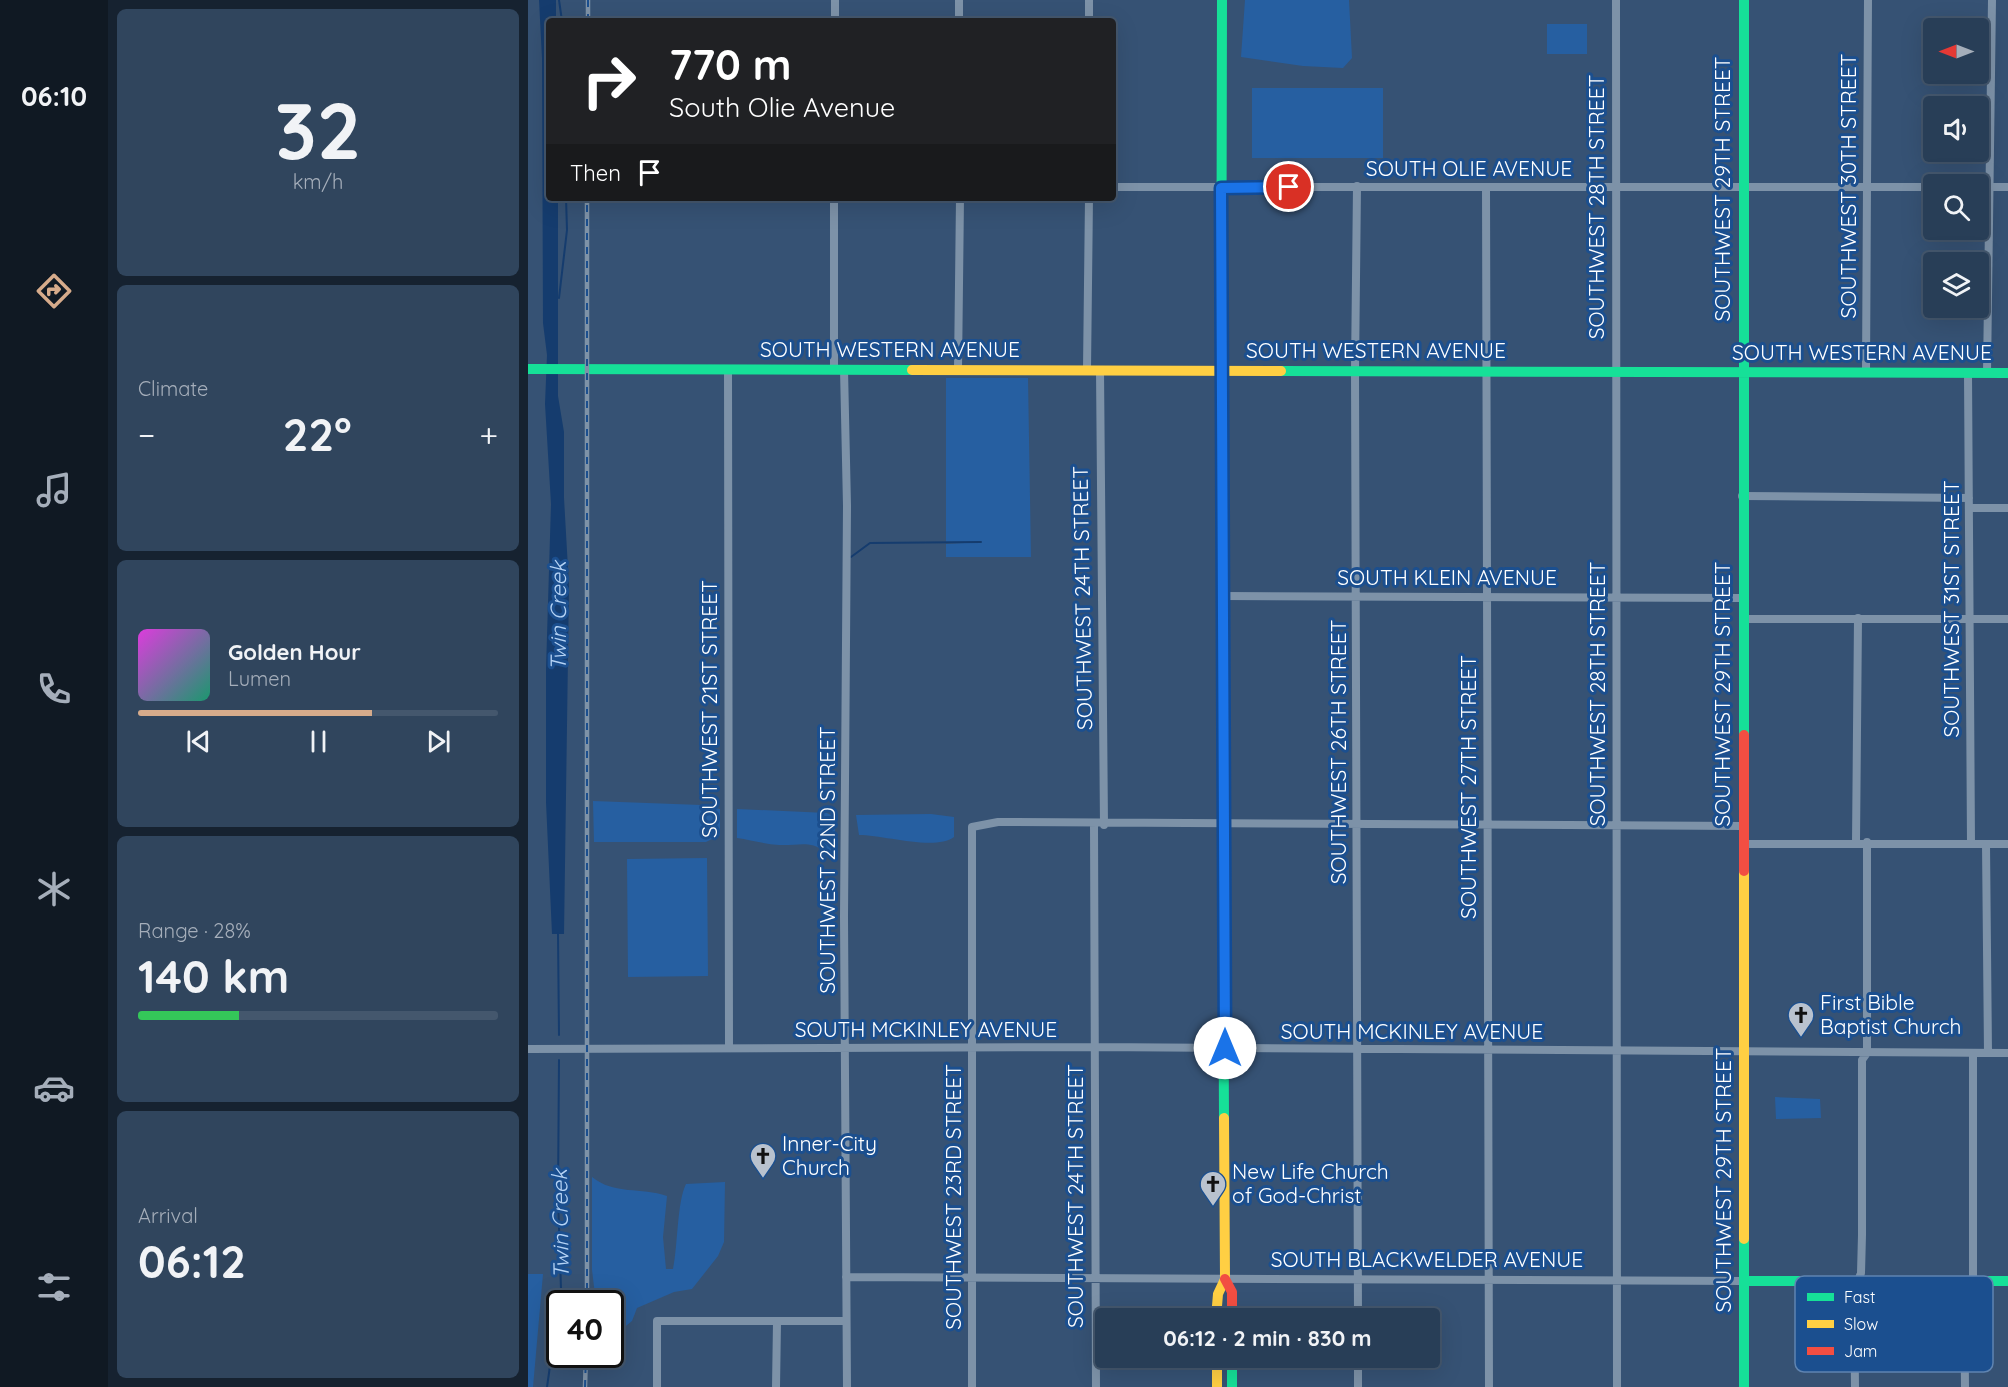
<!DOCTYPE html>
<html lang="en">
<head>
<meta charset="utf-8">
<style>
  :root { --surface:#283e57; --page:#30455d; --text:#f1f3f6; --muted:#a5aeba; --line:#44576d; --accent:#d6ab8b }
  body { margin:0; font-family:Quicksand,sans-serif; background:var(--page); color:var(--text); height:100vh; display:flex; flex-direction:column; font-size:22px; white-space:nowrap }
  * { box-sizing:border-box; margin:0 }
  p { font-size:20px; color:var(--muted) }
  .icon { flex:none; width:33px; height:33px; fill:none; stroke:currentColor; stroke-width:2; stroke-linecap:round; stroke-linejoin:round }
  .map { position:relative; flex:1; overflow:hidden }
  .sheet { display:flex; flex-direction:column; gap:9px; padding:9px; background:#162230; width:420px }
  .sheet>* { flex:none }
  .top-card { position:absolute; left:18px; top:18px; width:570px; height:183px; border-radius:6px; box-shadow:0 6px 24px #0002,0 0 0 2px var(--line); background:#202124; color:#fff; overflow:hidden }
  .needle { width:39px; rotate:270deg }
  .buttons { position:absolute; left:1395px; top:18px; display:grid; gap:12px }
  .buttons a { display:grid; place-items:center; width:66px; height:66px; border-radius:6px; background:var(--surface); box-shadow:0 6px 24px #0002,0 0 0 2px var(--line); font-size:30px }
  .speed { position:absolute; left:18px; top:1290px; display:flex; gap:12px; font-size:30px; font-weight:700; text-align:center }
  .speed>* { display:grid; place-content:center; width:78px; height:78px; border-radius:50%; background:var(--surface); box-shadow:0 6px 24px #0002,0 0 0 2px var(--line); line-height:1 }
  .speed .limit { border:3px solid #111; border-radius:9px; background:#fff; color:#111 }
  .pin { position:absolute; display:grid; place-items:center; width:51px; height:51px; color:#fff; margin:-26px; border:3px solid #fff; border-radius:50%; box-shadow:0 2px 6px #0007 }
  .me { position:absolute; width:66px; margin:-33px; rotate:0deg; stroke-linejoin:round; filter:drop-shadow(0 0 4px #0008) }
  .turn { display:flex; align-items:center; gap:21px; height:126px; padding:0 24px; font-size:27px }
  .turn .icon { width:78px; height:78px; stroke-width:2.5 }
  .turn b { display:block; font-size:42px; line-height:51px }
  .then { display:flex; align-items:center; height:57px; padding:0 24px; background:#0003; gap:12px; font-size:22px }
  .big { font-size:45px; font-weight:700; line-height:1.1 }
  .sheet .card { flex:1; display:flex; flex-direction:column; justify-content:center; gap:9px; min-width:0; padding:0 21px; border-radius:9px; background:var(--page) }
  .sheet .dial { align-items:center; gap:0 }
  .dial b { font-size:78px; line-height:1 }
  .song { display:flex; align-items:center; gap:18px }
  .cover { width:72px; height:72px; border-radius:9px; background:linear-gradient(135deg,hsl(300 70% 55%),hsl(160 70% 35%)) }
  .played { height:6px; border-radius:3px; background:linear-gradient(90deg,var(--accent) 65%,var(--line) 65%) }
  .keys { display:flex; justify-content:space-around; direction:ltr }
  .heat { display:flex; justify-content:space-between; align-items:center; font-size:33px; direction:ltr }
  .charge { height:9px; border-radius:4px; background:linear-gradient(90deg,#34c759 28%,var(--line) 0) }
  .trip { position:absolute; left:567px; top:1308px; width:345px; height:60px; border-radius:6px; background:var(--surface); box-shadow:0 6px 24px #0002,0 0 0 2px var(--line); font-weight:700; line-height:60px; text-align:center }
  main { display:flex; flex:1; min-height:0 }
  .menu { display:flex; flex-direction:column; width:108px; justify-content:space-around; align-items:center; background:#101923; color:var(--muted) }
  .menu .icon { width:42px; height:42px }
  .menu .selected { color:var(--accent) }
  .menu b { font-size:27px; color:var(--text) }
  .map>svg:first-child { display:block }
  .green { fill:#265fa1 }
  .water { fill:#153c6e }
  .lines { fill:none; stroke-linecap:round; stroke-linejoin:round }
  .stream { stroke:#153c6e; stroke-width:2 }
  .street { stroke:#7d92a8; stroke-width:8 }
  .fast { stroke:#16e098; stroke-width:10 }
  .slow { stroke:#ffcf43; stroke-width:10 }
  .jam { stroke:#f24e42; stroke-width:10 }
  .rail-casing { stroke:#7e92a7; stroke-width:4.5 }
  .rail { stroke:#1b4f8f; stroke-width:2; stroke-dasharray:7; stroke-linecap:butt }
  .route-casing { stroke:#114b97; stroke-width:15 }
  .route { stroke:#1a73e8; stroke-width:10 }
  .labels { text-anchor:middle; stroke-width:6; stroke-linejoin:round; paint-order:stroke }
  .street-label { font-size:21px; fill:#fff; stroke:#1b4f8f }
  .poi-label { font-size:21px; fill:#fff; stroke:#1b4f8f; text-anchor:start }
  .water-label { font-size:22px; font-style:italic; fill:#b5d3f5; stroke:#1b4f8f }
  .key { fill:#1b4f8f; stroke:#5f84b1; stroke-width:1.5 }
  .key-label { font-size:16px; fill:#fff }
</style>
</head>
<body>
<main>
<nav class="menu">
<b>06:10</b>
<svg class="icon selected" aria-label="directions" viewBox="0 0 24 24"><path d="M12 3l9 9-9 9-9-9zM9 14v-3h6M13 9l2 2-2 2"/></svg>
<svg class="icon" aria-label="music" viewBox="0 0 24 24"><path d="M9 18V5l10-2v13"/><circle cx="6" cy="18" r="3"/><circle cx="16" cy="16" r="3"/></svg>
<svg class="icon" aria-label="phone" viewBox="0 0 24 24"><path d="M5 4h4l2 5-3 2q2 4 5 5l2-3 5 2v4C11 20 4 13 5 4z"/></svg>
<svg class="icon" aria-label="climate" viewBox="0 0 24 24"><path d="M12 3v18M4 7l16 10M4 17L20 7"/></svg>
<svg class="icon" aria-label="car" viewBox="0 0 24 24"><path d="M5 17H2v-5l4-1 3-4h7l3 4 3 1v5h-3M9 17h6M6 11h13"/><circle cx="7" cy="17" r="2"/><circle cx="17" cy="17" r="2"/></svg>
<svg class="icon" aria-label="filters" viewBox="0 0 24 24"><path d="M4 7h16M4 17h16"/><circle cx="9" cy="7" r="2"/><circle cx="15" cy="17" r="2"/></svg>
</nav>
<section class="sheet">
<div class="card dial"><b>32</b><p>km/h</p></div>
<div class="card"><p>Climate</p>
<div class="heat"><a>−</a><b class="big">22°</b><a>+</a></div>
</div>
<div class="card">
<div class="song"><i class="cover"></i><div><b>Golden Hour</b><p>Lumen</p></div></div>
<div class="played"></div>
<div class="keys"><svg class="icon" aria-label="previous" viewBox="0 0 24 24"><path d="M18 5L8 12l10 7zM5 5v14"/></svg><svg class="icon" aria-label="pause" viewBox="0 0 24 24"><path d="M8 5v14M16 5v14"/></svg><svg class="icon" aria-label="next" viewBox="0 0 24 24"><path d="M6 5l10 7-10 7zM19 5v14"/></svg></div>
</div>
<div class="card"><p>Range · 28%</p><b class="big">140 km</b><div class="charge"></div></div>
<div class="card"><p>Arrival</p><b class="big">06:12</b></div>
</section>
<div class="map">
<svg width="1480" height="1387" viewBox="0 0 1480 1387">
  <rect width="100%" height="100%" fill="#365274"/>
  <path class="green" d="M717 0H821L824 58 815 68 775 66 713 57Z
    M1019 24H1059V54H1019Z
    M724 88H855V158H724Z
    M418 378H500L503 557H418V544L454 542H418Z
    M65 801 173 805 192 809V835L178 842H66Z
    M209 809 299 813 307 817V850L296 851C282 840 269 846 251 845 237 844 223 840 209 838Z
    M403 814 426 817V837C407 851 356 835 331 835L328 815Z
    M179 858 180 976 100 977 99 859Z
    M1247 1097 1292 1099 1293 1118 1248 1119Z
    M64 1177C86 1195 113 1187 139 1196L135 1237 138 1269H145C150 1245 149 1202 158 1184L197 1182 196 1242 190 1256 164 1289 146 1292 109 1308 104 1321 83 1338 82 1304 68 1303 64 1270Z
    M0 1274H15L5 1387H0Z"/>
  <path class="water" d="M11 0H28V21H21V198H30V396L36 432V498L41 586 36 934H24L18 802V669L23 504 17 404 19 355 15 323 14 58Z"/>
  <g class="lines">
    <path class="stream" d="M31 0 34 21
      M31 298 39 230 38 198
      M323 557 342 543 453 542
      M30 933 31 1035
      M19 1387 33 1289 30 1196 31 1060"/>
    <path class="street" d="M431 0V21
      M1088 0 1089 1387
      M307 21V0
      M561 21V0
      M829 186 827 370 830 1318
      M585 187H1406
      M958 187 961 1387
      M1450 187H1480
      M200 369 201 1048
      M306 369V198
      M316 369 319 506 316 917 319 1387
      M430 370 432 198
      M559 370 561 198
      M572 370 576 825
      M1338 372 1340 0
      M1440 373 1443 844
      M1459 373 1464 0
      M1214 496 1441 498
      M1442 508H1480
      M695 596 1215 598
      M1215 619H1480
      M566 825 568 1387
      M1328 843 1330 618
      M1215 844H1480
      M1458 844 1460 1053
      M0 1049 566 1047 1480 1053
      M318 1277 1216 1281
      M1436 1281 1437 1387
      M1445 1281V1053
      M830 1358V1387
      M129 1387V1321H318
      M248 1387 249 1322
      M444 1387V827L470 822 1215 826
      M1327 1387 1326 1291 1333 1273 1334 1235V1060L1339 1053V842"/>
    <path class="fast" d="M1216 0V735
      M0 369 384 370
      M753 371 1480 373
      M693 476 694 0
      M694 707 696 1118
      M1216 1239V1387
      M1216 1281H1480
      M704 1358V1387"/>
    <path class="slow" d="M384 370 753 371
      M693 476 694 707
      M1216 871V1239
      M688 1318 690 1294 697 1279 696 1118
      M689 1358V1387"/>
    <path class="jam" d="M1216 735V871
      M697 1279 704 1292V1318"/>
    <g class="rail-casing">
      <path id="rail" d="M60 21V0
        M59 1304V198
        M57 1387 58 1354"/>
    </g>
    <use href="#rail" class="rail"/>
  </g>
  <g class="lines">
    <g class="route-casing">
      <path id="route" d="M697 1048 693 188 761 187"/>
    </g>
    <use href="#route" class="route"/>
  </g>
  <defs>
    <g id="church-pin" transform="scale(1.35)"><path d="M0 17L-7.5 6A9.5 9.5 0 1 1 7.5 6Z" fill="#b9c2ce" stroke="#1b4f8f"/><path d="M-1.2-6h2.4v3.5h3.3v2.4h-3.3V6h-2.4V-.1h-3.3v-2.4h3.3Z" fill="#111"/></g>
  </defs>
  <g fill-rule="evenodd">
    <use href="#church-pin" x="1273" y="1015"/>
    <use href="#church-pin" x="235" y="1156"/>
    <use href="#church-pin" x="685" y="1184"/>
  </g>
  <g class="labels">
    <g class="street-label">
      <text x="941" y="176">SOUTH OLIE AVENUE</text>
      <text transform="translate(1321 186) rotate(-90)" y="7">SOUTHWEST 30TH STREET</text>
      <text transform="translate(1195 189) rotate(-90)" y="7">SOUTHWEST 29TH STREET</text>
      <text transform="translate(1069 207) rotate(-90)" y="7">SOUTHWEST 28TH STREET</text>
      <text x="362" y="357">SOUTH WESTERN AVENUE</text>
      <text x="848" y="358">SOUTH WESTERN AVENUE</text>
      <text x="1334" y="360">SOUTH WESTERN AVENUE</text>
      <text x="919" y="585">SOUTH KLEIN AVENUE</text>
      <text transform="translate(555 598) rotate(-91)" y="7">SOUTHWEST 24TH STREET</text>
      <text transform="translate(1424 609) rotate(-90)" y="7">SOUTHWEST 31ST STREET</text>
      <text transform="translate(1070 694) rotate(-90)" y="7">SOUTHWEST 28TH STREET</text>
      <text transform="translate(1195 694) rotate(-90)" y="7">SOUTHWEST 29TH STREET</text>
      <text transform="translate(182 709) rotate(-90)" y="7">SOUTHWEST 21ST STREET</text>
      <text transform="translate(811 752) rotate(-90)" y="7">SOUTHWEST 26TH STREET</text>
      <text transform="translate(941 787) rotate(-90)" y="7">SOUTHWEST 27TH STREET</text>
      <text transform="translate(300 860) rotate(-90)" y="7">SOUTHWEST 22ND STREET</text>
      <text x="398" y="1037">SOUTH MCKINLEY AVENUE</text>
      <text x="884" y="1039">SOUTH MCKINLEY AVENUE</text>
      <text transform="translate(1196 1180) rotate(-90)" y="7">SOUTHWEST 29TH STREET</text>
      <text transform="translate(548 1196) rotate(-90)" y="7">SOUTHWEST 24TH STREET</text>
      <text transform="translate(426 1197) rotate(-90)" y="7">SOUTHWEST 23RD STREET</text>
      <text x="899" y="1267">SOUTH BLACKWELDER AVENUE</text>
    </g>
    <g class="poi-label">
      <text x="1292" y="1010">First Bible<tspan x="1292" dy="24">Baptist Church</tspan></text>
      <text x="254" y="1151">Inner-City<tspan x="254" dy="24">Church</tspan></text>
      <text x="704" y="1179">New Life Church<tspan x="704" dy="24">of God-Christ</tspan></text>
    </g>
    <g class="water-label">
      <text transform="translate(30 616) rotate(-90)" y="8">Twin Creek</text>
      <text transform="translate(32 1224) rotate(-91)" y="8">Twin Creek</text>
    </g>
  </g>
  <rect x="1267" y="1276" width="198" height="96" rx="9" class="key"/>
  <rect x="1279" y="1293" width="27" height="8" fill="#16e098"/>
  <rect x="1279" y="1320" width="27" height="8" fill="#ffcf43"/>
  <rect x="1279" y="1347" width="27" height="8" fill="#f24e42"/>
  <g class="key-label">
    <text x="1316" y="1303">Fast</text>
    <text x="1316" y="1330">Slow</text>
    <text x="1316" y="1357">Jam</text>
  </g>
</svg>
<div class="buttons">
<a><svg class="needle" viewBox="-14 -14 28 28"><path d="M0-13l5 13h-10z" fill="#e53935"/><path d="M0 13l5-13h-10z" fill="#a5aeba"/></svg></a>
<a><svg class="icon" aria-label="sound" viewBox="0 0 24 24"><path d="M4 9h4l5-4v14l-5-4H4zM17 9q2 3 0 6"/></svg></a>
<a><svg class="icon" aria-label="search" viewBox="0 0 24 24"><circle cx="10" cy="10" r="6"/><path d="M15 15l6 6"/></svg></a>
<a><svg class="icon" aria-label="layers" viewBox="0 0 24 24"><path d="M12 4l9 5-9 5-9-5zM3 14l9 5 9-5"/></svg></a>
</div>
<div class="speed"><div class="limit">40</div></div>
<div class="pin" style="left:761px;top:187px;background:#d93025"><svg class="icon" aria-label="arrive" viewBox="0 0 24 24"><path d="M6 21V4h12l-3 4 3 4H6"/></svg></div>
<svg class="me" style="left:697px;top:1048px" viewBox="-20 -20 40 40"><circle r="19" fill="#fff"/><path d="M0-13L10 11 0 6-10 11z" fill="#1a73e8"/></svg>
<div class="trip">06:12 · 2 min · 830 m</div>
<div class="top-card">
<div class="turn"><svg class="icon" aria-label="right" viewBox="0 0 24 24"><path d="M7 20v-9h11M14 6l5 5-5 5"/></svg><div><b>770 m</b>South Olie Avenue</div></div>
<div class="then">Then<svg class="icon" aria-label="arrive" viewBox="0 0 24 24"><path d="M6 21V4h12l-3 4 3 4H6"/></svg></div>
</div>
</div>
</main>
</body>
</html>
